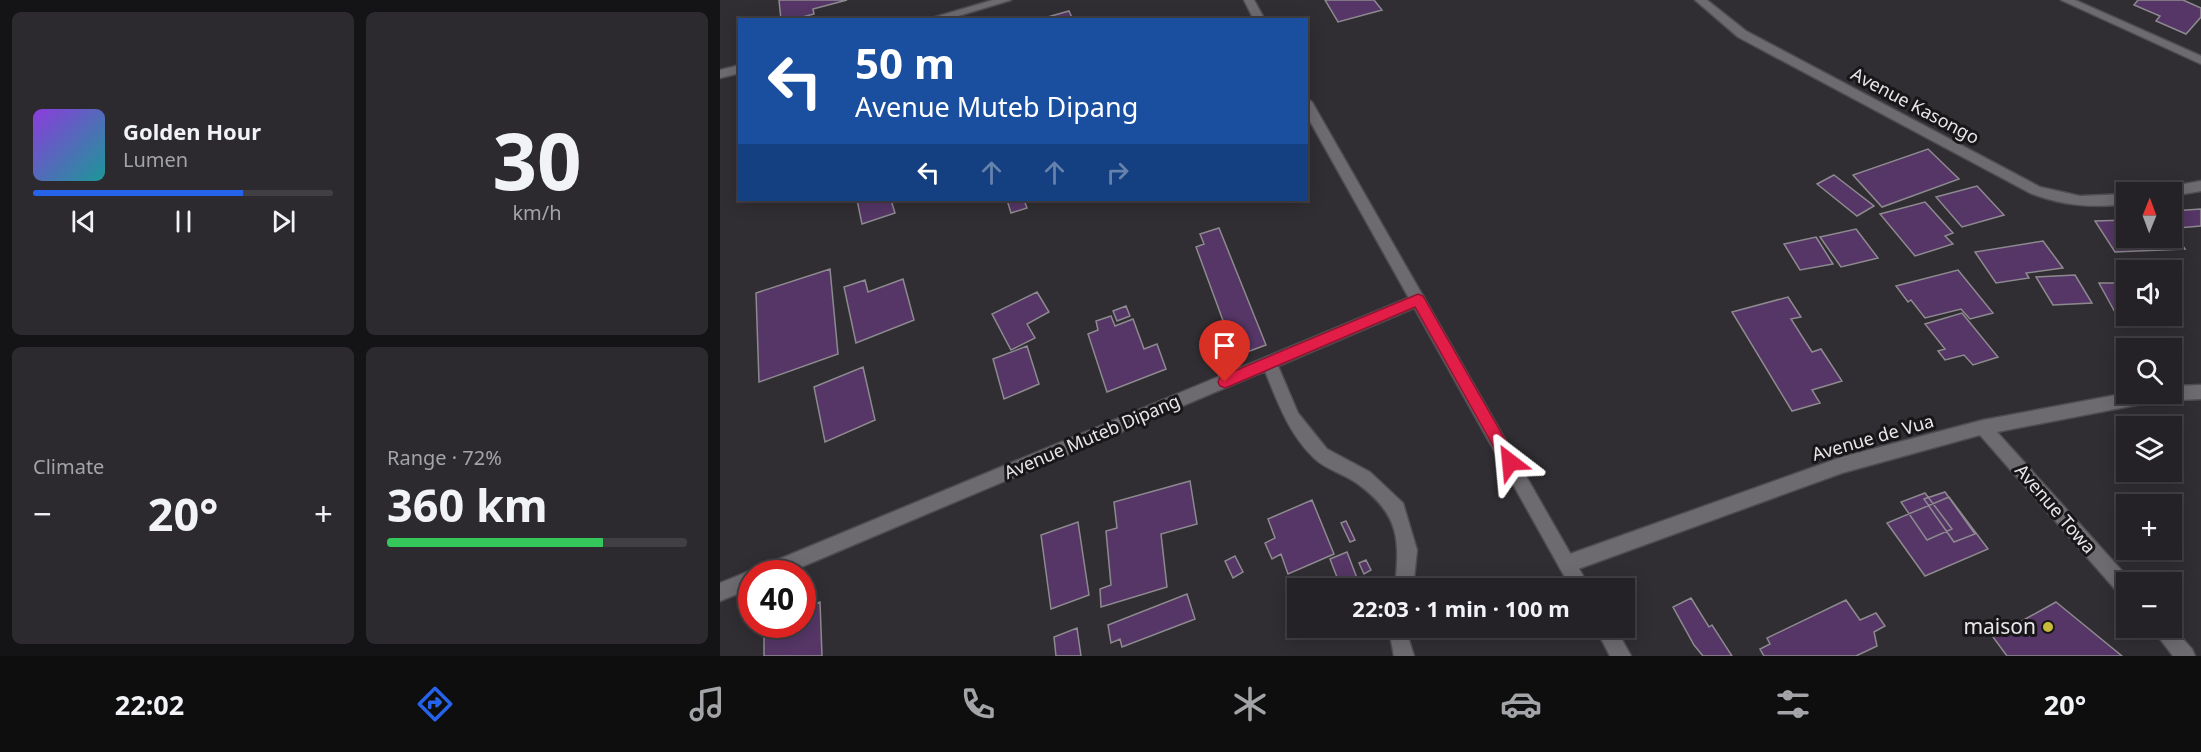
<!DOCTYPE html>
<html lang="en">
<head>
<meta charset="utf-8">
<style>
  :root { --surface:#242226; --page:#2c2a2e; --text:#f1f3f6; --muted:#a3a4a7; --line:#413f43; --accent:#2563eb }
  body { margin:0; font-family:"Noto Sans",sans-serif; background:var(--page); color:var(--text); height:100vh; display:flex; flex-direction:column; font-size:22px; white-space:nowrap }
  * { box-sizing:border-box; margin:0 }
  p { font-size:20px; color:var(--muted) }
  .icon { flex:none; width:33px; height:33px; fill:none; stroke:currentColor; stroke-width:2; stroke-linecap:round; stroke-linejoin:round }
  .map { position:relative; flex:1; overflow:hidden }
  .side { display:flex; flex-direction:column; gap:12px; padding:12px; background:#141315; width:720px }
  .side>* { flex:none }
  .hud { position:absolute; left:18px; top:18px; width:570px; height:183px; border-radius:0px; box-shadow:0 3px 15px #0003,0 0 0 2px var(--line); background:#1a4fa0; color:#fff; overflow:hidden }
  .needle { width:39px; rotate:1deg }
  .fabs { position:absolute; left:1396px; top:182px; display:grid; gap:12px }
  .fabs a { display:grid; place-items:center; width:66px; height:66px; border-radius:0px; background:var(--surface); box-shadow:0 3px 15px #0003,0 0 0 2px var(--line); font-size:30px }
  .speed { position:absolute; left:18px; top:560px; display:flex; gap:12px; font-size:30px; font-weight:700; text-align:center }
  .speed>* { display:grid; place-content:center; width:78px; height:78px; border-radius:50%; background:var(--surface); box-shadow:0 3px 15px #0003,0 0 0 2px var(--line); line-height:1 }
  .speed .limit { border:9px solid #d22; background:#fff; color:#111 }
  .pin { position:absolute; display:grid; place-items:center; width:51px; height:51px; color:#fff; margin:-62px -26px; border-radius:50% 50% 50% 0; rotate:-45deg; box-shadow:0 0 6px #0007 }
  .pin .icon { rotate:45deg }
  .me { position:absolute; width:66px; margin:-33px; rotate:331deg; stroke-linejoin:round; filter:drop-shadow(0 0 4px #0008) }
  .turn { display:flex; align-items:center; gap:21px; height:126px; padding:0 18px; font-size:27px }
  .turn .icon { width:78px; height:78px; stroke-width:2.5 }
  .turn b { display:block; font-size:42px; line-height:51px }
  .lanes { display:flex; align-items:center; height:57px; padding:0 18px; background:#0003; justify-content:center; gap:30px; direction:ltr }
  .lanes .off { opacity:.35 }
  .big { font-size:45px; font-weight:700; line-height:1.1 }
  .side .tile { flex:1; display:flex; flex-direction:column; justify-content:center; gap:9px; min-width:0; padding:0 21px; border-radius:9px; background:var(--page) }
  .side .dial { align-items:center; gap:0 }
  .dial b { font-size:78px; line-height:1 }
  .song { display:flex; align-items:center; gap:18px }
  .cover { width:72px; height:72px; border-radius:9px; background:linear-gradient(135deg,hsl(270 70% 55%),hsl(180 70% 35%)) }
  .played { height:6px; border-radius:3px; background:linear-gradient(90deg,var(--accent) 70%,var(--line) 70%) }
  .keys { display:flex; justify-content:space-around; direction:ltr }
  .heat { display:flex; justify-content:space-between; align-items:center; font-size:33px; direction:ltr }
  .charge { height:9px; border-radius:4px; background:linear-gradient(90deg,#34c759 72%,var(--line) 0) }
  .side .tiles { flex:1; display:grid; gap:12px; grid-template-columns:repeat(2,1fr) }
  .trip { position:absolute; left:567px; top:578px; width:348px; height:60px; border-radius:0px; background:var(--surface); box-shadow:0 3px 15px #0003,0 0 0 2px var(--line); font-weight:700; line-height:60px; text-align:center }
  .tab-bar { display:flex; height:96px; justify-content:space-around; align-items:center; background:#0e0e0f; color:var(--muted) }
  .tab-bar .icon { width:42px; height:42px }
  .tab-bar .current { color:var(--accent) }
  .tab-bar b { font-size:27px; color:var(--text) }
  main { display:flex; flex:1; min-height:0 }
  .map>svg:first-child { display:block }
  .building { fill:#553666; stroke:#8d8a8f; stroke-width:1.5 }
  .lines { fill:none; stroke-linecap:round; stroke-linejoin:round }
  .street-casing { stroke:#4e4c50; stroke-width:3 }
  .secondary-casing { stroke:#4e4c50; stroke-width:3 }
  .street { fill:#6e6b70; fill-rule:evenodd }
  .secondary { fill:#6e6b70; fill-rule:evenodd }
  .route { fill:#e11d48; stroke:#92132f; stroke-width:1.5 }
  .poi-dot { fill:#c9bb3a; stroke:#181618; stroke-width:2 }
  .labels { text-anchor:middle; stroke-width:6; stroke-linejoin:round; paint-order:stroke }
  .street-label { font-size:18px; fill:#e7e6e8; stroke:#181618 }
  .near-poi-label { font-size:21px; fill:#e7e6e8; stroke:#181618; text-anchor:end }
</style>
</head>
<body>
<main>
<section class="side">
<div class="tiles">
<div class="tile">
<div class="song"><i class="cover"></i><div><b>Golden Hour</b><p>Lumen</p></div></div>
<div class="played"></div>
<div class="keys"><svg class="icon" aria-label="previous" viewBox="0 0 24 24"><path d="M18 5L8 12l10 7zM5 5v14"/></svg><svg class="icon" aria-label="pause" viewBox="0 0 24 24"><path d="M8 5v14M16 5v14"/></svg><svg class="icon" aria-label="next" viewBox="0 0 24 24"><path d="M6 5l10 7-10 7zM19 5v14"/></svg></div>
</div>
<div class="tile dial"><b>30</b><p>km/h</p></div>
<div class="tile"><p>Climate</p>
<div class="heat"><a>−</a><b class="big">20°</b><a>+</a></div>
</div>
<div class="tile"><p>Range · 72%</p><b class="big">360 km</b><div class="charge"></div></div>
</div>
</section>
<div class="map">
<svg width="1481" height="656" viewBox="0 0 1481 656">
  <rect width="100%" height="100%" fill="#302e32"/>
  <path class="building" d="M59 0H127L93 9 94 14 71 20H61Z
    M605 0H654L662 10 618 22Z
    M1418 0H1463L1481 8V17L1466 34 1436 21 1440 16 1414 5Z
    M349 11 353 20H317Z
    M1208 149 1239 179 1162 207 1133 175Z
    M1114 175 1154 206 1137 216 1097 184Z
    M1257 186 1284 215 1242 227 1216 197Z
    M137 200H171L175 213 142 224Z
    M287 200H304L307 208 291 213Z
    M1205 202 1233 233 1225 236 1233 244 1195 256 1160 214Z
    M1481 209V226L1458 228 1452 220V211Z
    M1407 220V237H1452V230L1465 249 1395 252 1375 221Z
    M499 228 546 345 516 356 476 247 484 244 480 234Z
    M1136 229 1158 258 1121 267 1100 237Z
    M1096 237 1113 264 1080 270 1064 244Z
    M1323 241 1343 268 1306 273 1309 278 1276 283 1255 252Z
    M110 269 118 354 39 382 36 293Z
    M1238 270 1273 313 1250 319 1241 309 1205 318 1191 300 1188 302 1176 286Z
    M1355 275 1372 303 1333 305 1316 277Z
    M183 279 194 320 136 343 124 287 145 280 148 292Z
    M1379 283H1407V314H1396Z
    M317 292 329 312 307 324 315 338 291 350 272 314Z
    M1068 297 1081 317 1071 319 1092 352 1101 349 1122 381 1092 390 1100 403 1072 411 1012 312Z
    M1452 297 1462 315H1452Z
    M406 306 410 316 397 321 393 311Z
    M1242 313 1278 357 1253 365 1244 355 1225 360 1218 351 1225 349 1205 324Z
    M391 316 395 326 413 319 424 349 437 344 446 369 387 392 368 334 378 330 376 321Z
    M307 346 319 384 284 399 273 359Z
    M143 367 155 420 105 442 94 387Z
    M470 481 477 524 441 534 447 587 381 607 380 589 391 585 386 531 397 528 394 502Z
    M1225 492 1255 534 1234 542 1204 499Z
    M1205 493 1232 529 1207 540 1181 502Z
    M1229 497 1268 549 1205 576 1167 523Z
    M592 500 614 554 568 574 561 554 552 559 545 543 555 538 548 519Z
    M626 521 635 540 630 542 621 523Z
    M358 522 369 595 331 609 321 535Z
    M627 552 637 578 620 585 610 559Z
    M515 556 523 572 513 578 505 561Z
    M646 560 651 570 644 574 639 563Z
    M467 594 475 619 402 647 400 639 391 643 388 625Z
    M971 598 989 627 992 625 1012 656H983L974 645 953 607Z
    M1126 600 1140 620 1156 613 1165 626 1154 632 1157 646 1136 656H1044L1040 649 1050 644 1047 638Z
    M100 602 102 656H44V624H82V609Z
    M1336 602 1402 656H1287L1273 637Z
    M357 628 361 656H336L334 637Z"/>
  <g class="lines">
    <g class="street-casing">
      <path id="street" d="M273 0H291L225 20H205Z
        M975 0H987L1026 31 1320 187 1360 196 1407 194V204C1373 208 1343 206 1310 193L1018 37Z
        M1341 0H1355L1481 56V64Z
        M20 65V73L0 78V70Z
        M1481 181V191L1452 196V192H1440L1447 187Z
        M698 294 703 296 705 300 703 304 558 366 578 413 607 449 650 472 683 503 697 550 693 588H675C680 540 680 515 638 484 625 474 606 470 594 458 569 434 558 403 545 371L67 573H32V588L0 601V583L32 570 37 572 40 567Z
        M1481 385V399L1437 401 1277 432 1412 582H1407V599L1401 596 1260 435 1122 473 847 573 841 570 838 564 841 558 847 555 1122 457 1263 420 1407 393H1452V386Z
        M672 627H690L689 640 694 656H674L671 640Z
        M1431 627H1452L1472 649 1475 656H1453Z"/>
    </g>
    <g class="secondary-casing">
      <path id="secondary" d="M524 0H534L545 20H534Z
        M586 98 592 102 870 588H851L586 114Z
        M875 627H895L911 656H890Z"/>
    </g>
    <use href="#street" class="street"/>
    <use href="#secondary" class="secondary"/>
  </g>
  <path class="route" d="M698 294 703 296 795 457 797 462 795 467 790 469 785 467 695 307 510 386 505 388 500 386 498 382 500 377Z"/>
  <circle class="poi-dot" cx="1328" cy="627" r="6"/>
  <g class="labels">
    <g class="street-label">
      <text transform="translate(1195 106) rotate(28)" y="6">Avenue Kasongo</text>
      <text transform="translate(372 437) rotate(-23)" y="6">Avenue Muteb Dipang</text>
      <text transform="translate(1153 438) rotate(-16)" y="6">Avenue de Vua</text>
      <text transform="translate(1335 509) rotate(49)" y="6">Avenue Towa</text>
    </g>
    <g class="near-poi-label">
      <text x="1316" y="634">maison</text>
    </g>
  </g>
</svg>
<div class="fabs">
<a><svg class="needle" viewBox="-14 -14 28 28"><path d="M0-13l5 13h-10z" fill="#e53935"/><path d="M0 13l5-13h-10z" fill="#a3a4a7"/></svg></a>
<a><svg class="icon" aria-label="sound" viewBox="0 0 24 24"><path d="M4 9h4l5-4v14l-5-4H4zM17 9q2 3 0 6"/></svg></a>
<a><svg class="icon" aria-label="search" viewBox="0 0 24 24"><circle cx="10" cy="10" r="6"/><path d="M15 15l6 6"/></svg></a>
<a><svg class="icon" aria-label="layers" viewBox="0 0 24 24"><path d="M12 4l9 5-9 5-9-5zM3 14l9 5 9-5"/></svg></a>
<a>+</a>
<a>−</a>
</div>
<div class="speed"><div class="limit">40</div></div>
<div class="pin" style="left:505px;top:382px;background:#d93025"><svg class="icon" aria-label="arrive" viewBox="0 0 24 24"><path d="M6 21V4h12l-3 4 3 4H6"/></svg></div>
<svg class="me" style="left:790px;top:462px" viewBox="-20 -20 40 40"><path d="M0-17L14 15 0 8-14 15z" fill="#e11d48" stroke="#fff" stroke-width="4"/></svg>
<div class="trip">22:03 · 1 min · 100 m</div>
<div class="hud">
<div class="turn"><svg class="icon" aria-label="left" viewBox="0 0 24 24"><path d="M17 20v-9H6M10 6l-5 5 5 5"/></svg><div><b>50 m</b>Avenue Muteb Dipang</div></div>
<div class="lanes"><svg class="icon" aria-label="left" viewBox="0 0 24 24"><path d="M17 20v-9H6M10 6l-5 5 5 5"/></svg><svg class="icon off" aria-label="ahead" viewBox="0 0 24 24"><path d="M12 20V5M6 11l6-6 6 6"/></svg><svg class="icon off" aria-label="ahead" viewBox="0 0 24 24"><path d="M12 20V5M6 11l6-6 6 6"/></svg><svg class="icon off" aria-label="right" viewBox="0 0 24 24"><path d="M7 20v-9h11M14 6l5 5-5 5"/></svg></div>
</div>
</div>
</main>
<nav class="tab-bar">
<b>22:02</b>
<svg class="icon current" aria-label="directions" viewBox="0 0 24 24"><path d="M12 3l9 9-9 9-9-9zM9 14v-3h6M13 9l2 2-2 2"/></svg>
<svg class="icon" aria-label="music" viewBox="0 0 24 24"><path d="M9 18V5l10-2v13"/><circle cx="6" cy="18" r="3"/><circle cx="16" cy="16" r="3"/></svg>
<svg class="icon" aria-label="phone" viewBox="0 0 24 24"><path d="M5 4h4l2 5-3 2q2 4 5 5l2-3 5 2v4C11 20 4 13 5 4z"/></svg>
<svg class="icon" aria-label="climate" viewBox="0 0 24 24"><path d="M12 3v18M4 7l16 10M4 17L20 7"/></svg>
<svg class="icon" aria-label="car" viewBox="0 0 24 24"><path d="M5 17H2v-5l4-1 3-4h7l3 4 3 1v5h-3M9 17h6M6 11h13"/><circle cx="7" cy="17" r="2"/><circle cx="17" cy="17" r="2"/></svg>
<svg class="icon" aria-label="filters" viewBox="0 0 24 24"><path d="M4 7h16M4 17h16"/><circle cx="9" cy="7" r="2"/><circle cx="15" cy="17" r="2"/></svg>
<b>20°</b>
</nav>
</body>
</html>
